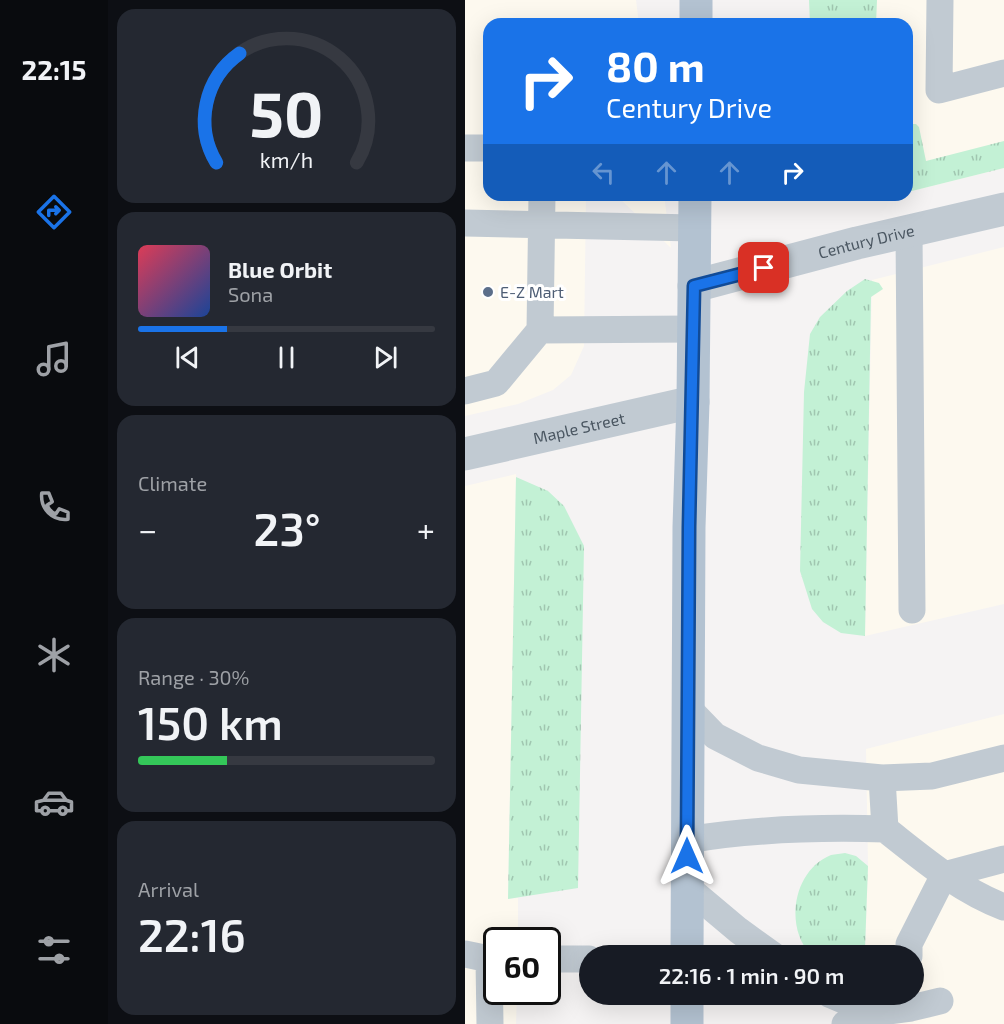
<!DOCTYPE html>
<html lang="en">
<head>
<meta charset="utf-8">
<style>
  :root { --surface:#171b24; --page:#242831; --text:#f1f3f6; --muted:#9ea1a6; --line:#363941; --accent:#1a73e8 }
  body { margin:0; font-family:"Exo 2",sans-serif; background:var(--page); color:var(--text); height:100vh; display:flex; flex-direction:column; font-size:22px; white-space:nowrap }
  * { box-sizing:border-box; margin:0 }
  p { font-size:20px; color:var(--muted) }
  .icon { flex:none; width:33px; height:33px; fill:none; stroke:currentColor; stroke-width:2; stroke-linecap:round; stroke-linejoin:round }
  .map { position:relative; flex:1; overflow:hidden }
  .details { display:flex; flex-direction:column; gap:9px; padding:9px; background:#0d0f14; width:357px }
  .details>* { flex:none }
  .top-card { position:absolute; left:18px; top:18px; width:430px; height:183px; border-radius:18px; box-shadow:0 6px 24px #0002; background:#1a73e8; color:#fff; overflow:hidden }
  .speed { position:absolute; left:18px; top:927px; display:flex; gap:12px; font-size:30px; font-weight:700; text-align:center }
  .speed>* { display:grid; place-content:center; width:78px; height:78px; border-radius:50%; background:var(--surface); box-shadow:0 6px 24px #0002; line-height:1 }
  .speed .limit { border:3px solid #111; border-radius:9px; background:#fff; color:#111 }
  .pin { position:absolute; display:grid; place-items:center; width:51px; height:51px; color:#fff; margin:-26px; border-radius:12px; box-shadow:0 3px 9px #0006 }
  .me { position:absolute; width:66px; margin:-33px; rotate:0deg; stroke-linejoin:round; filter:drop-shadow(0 0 4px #0008) }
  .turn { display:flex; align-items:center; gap:21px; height:126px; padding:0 24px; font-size:27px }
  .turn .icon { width:78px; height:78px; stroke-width:2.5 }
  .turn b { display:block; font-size:42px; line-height:51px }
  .lanes { display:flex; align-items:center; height:57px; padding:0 24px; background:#0003; justify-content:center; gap:30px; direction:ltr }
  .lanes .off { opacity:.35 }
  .big { font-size:45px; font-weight:600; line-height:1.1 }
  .details .tile { flex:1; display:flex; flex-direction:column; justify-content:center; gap:9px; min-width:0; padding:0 21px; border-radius:18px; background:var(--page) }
  .details .dial { align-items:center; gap:0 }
  .dial svg { height:156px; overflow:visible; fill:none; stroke:var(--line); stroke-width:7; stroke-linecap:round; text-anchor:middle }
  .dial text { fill:var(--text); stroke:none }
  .song { display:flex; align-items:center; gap:18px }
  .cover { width:72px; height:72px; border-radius:9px; background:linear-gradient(135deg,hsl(350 70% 55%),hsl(220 70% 35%)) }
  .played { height:6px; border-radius:3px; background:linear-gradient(90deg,var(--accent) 30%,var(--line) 30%) }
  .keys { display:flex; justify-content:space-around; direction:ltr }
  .heat { display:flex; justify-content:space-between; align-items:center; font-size:33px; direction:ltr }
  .charge { height:9px; border-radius:4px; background:linear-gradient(90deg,#34c759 30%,var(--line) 0) }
  .trip { position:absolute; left:114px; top:945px; width:345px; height:60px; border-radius:30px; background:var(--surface); box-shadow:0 6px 24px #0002; font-weight:600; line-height:60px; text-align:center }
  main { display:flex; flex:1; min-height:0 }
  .menu { display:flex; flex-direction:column; width:108px; justify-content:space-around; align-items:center; background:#090b0e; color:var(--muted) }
  .menu .icon { width:42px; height:42px }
  .menu .selected { color:var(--accent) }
  .menu b { font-size:27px; color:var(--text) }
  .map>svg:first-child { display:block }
  .commercial { fill:#fdf9ef }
  .grass { fill:url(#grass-tufts) }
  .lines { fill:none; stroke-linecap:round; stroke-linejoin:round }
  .service { stroke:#c1cad2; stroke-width:27 }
  .minor { stroke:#c1cad2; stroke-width:33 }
  .primary { stroke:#b3c2d1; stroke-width:33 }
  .route-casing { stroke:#114b97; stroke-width:15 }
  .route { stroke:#1a73e8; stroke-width:10 }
  .service-dot { fill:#5c6f8a; stroke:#fff; stroke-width:2 }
  .labels { text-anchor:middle; stroke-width:6; stroke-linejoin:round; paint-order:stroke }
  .street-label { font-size:16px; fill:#4a5661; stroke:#fff }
  .service-label { font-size:16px; fill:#4e5e75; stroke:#fff; text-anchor:start }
</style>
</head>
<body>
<main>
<nav class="menu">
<b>22:15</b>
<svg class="icon selected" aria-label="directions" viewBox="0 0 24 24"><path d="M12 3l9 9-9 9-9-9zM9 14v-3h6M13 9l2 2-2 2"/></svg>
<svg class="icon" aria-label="music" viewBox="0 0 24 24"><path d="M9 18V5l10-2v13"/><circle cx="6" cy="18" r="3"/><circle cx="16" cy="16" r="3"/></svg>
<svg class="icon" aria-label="phone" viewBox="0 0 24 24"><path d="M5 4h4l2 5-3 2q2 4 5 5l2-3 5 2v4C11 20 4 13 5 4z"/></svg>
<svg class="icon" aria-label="climate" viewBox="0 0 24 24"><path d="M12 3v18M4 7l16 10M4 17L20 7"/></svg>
<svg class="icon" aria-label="car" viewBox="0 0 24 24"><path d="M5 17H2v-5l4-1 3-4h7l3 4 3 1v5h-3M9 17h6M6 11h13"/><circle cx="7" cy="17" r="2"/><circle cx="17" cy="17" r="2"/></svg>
<svg class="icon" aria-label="filters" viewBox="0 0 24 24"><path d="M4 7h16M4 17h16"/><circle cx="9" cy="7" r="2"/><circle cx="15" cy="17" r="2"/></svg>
</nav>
<section class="details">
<div class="tile dial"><svg viewBox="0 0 100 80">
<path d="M14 69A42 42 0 1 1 86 69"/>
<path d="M14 69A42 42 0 0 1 26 13" stroke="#1a73e8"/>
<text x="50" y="56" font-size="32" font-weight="700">50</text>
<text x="50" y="72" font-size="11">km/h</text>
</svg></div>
<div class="tile">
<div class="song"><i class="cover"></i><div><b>Blue Orbit</b><p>Sona</p></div></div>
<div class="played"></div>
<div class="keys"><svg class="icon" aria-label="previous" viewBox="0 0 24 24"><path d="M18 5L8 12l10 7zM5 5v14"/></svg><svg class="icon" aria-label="pause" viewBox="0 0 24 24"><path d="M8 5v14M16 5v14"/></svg><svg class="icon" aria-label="next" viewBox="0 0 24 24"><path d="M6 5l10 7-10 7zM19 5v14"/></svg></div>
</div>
<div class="tile"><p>Climate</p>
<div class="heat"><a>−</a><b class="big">23°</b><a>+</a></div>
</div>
<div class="tile"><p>Range · 30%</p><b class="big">150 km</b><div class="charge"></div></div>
<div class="tile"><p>Arrival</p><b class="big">22:16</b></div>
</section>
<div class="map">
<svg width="539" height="1024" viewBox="0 0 539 1024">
  <defs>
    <pattern id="grass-tufts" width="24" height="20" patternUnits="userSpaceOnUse" patternTransform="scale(1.5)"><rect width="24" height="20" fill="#c3f1d5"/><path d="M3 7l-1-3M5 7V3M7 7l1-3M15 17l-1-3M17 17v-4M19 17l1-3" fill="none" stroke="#a0c6b0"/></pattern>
  </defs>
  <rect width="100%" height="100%" fill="#f5f3f3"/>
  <path class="commercial" d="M0 0H171L174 24H24V195H121L119 346 106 375 88 390 53 404 0 416Z
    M406 0H539V168L443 192 442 24H406Z
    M151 195H199L206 248Z
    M539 247V604L400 636 407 280Z
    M51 474 43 899 53 898V940H32V992H52L51 1024H0V486Z
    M539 714V1024H399V995L448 994V956L400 955 403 866 401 749Z"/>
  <path class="grass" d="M344 0H412L411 24H345Z
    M442 124H451L454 127 461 161 539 141V168L443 192Z
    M400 279 414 283 418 289 406 297 400 636 376 633 358 622 347 609 335 571 339 392 345 334 355 317 382 291Z
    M51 477 83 491 99 506 119 546 113 888 43 899Z
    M380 853 391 856 403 866 400 948 394 955H346C319 927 328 870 366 855 370 854 376 854 380 853Z"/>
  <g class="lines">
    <path class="service" d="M475 0 474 90 539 73
      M0 148H24
      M0 223 229 228
      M444 232 447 610
      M75 330 77 195
      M0 391 31 383 75 330 228 329
      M223 708 250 736 293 758 334 770 417 778
      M539 758 467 776 417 778 420 829C457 858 494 890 539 907
      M222 840C288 829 354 827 420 829
      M223 888 273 930 309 956
      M0 954 24 959
      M444 956V944L479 875 539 859
      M82 959H124
      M364 994 409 1013
      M25 1024 24 959H32
      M380 1024 409 1013 446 1008 475 1001"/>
    <g class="minor">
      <path id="s1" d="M229 286 392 243 539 209"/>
      <path id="s2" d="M0 454 228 402"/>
    </g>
    <path class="primary" d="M231 24V0
      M222 956 224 527 228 402 230 195
      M222 994V1024"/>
  </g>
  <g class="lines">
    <g class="route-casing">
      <path id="route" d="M222 856 224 527 229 286 299 268"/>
    </g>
    <use href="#route" class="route"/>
  </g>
  <circle class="service-dot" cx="23" cy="292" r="6"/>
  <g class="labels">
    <g class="street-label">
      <text dy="6" stroke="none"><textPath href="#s1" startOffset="178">Century Drive</textPath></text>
      <text dy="6" stroke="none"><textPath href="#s2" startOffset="117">Maple Street</textPath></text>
    </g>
    <g class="service-label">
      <text x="35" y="298">E-Z Mart</text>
    </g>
  </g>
</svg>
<div class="speed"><div class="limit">60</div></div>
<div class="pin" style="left:299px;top:268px;background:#d93025"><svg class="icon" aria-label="arrive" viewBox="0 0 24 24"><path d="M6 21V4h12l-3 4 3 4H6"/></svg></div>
<svg class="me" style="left:222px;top:856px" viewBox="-20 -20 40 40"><path d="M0-17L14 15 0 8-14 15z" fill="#1a73e8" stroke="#fff" stroke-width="4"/></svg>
<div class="trip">22:16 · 1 min · 90 m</div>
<div class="top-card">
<div class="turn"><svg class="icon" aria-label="right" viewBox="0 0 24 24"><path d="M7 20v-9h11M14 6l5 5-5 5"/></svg><div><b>80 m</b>Century Drive</div></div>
<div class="lanes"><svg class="icon off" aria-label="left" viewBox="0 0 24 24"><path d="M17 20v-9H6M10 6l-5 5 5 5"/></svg><svg class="icon off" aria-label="ahead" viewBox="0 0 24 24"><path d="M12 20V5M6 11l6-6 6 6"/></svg><svg class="icon off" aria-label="ahead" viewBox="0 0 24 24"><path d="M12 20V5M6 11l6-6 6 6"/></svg><svg class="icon" aria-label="right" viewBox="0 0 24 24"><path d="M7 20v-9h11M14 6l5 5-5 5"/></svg></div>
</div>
</div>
</main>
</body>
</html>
